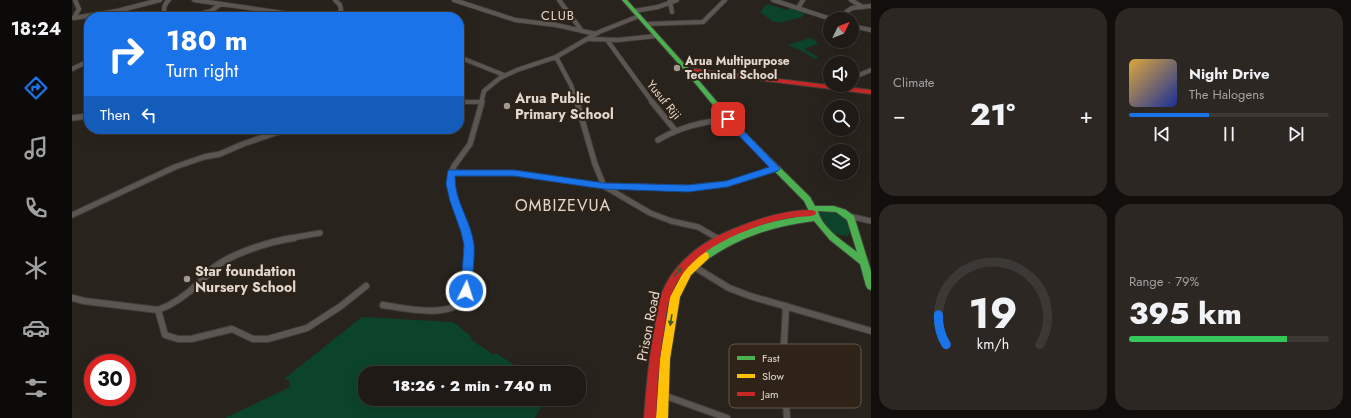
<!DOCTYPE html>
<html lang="en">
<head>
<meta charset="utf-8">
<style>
  :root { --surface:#1f1a16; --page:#2c2723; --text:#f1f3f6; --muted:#a1a1a1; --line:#3c3835; --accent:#1a73e8 }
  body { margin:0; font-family:Jost,sans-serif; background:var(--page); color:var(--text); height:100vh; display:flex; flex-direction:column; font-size:15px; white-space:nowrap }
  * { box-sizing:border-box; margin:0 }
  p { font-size:13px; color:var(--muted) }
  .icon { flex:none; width:22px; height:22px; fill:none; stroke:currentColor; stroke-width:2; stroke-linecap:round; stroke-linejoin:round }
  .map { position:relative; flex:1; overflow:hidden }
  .sheet { display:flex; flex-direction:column; gap:8px; padding:8px; background:#110e0c; width:480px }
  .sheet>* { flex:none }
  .hud { position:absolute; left:12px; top:12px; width:380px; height:122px; border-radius:16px; box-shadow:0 4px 16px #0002,0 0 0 1px var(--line); background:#1a73e8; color:#fff; overflow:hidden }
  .needle { width:26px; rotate:47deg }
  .controls { position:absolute; left:751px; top:12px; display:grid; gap:8px }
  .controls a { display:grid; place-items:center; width:36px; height:36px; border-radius:50%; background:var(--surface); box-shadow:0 4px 16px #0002,0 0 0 1px var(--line); font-size:20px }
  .speed { position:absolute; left:12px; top:354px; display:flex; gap:8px; font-size:20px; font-weight:700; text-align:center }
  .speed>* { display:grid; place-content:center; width:52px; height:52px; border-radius:50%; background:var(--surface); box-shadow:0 4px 16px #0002,0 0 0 1px var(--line); line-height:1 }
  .speed .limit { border:6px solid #d22; background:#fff; color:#111 }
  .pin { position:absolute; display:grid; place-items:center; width:34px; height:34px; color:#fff; margin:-17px; border-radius:8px; box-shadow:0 2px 6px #0006 }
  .me { position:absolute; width:44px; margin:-22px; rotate:4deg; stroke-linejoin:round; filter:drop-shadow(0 0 3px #0008) }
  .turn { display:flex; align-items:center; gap:14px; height:84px; padding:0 16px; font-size:18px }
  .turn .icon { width:52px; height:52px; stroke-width:2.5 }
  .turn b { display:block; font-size:28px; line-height:34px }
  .then { display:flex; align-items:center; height:38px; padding:0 16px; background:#0003; gap:8px; font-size:15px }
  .big { font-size:30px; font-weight:800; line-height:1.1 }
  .sheet .card { flex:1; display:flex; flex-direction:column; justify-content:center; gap:6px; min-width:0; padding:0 14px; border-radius:16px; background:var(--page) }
  .sheet .dial { align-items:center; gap:0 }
  .dial svg { height:104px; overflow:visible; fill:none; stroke:var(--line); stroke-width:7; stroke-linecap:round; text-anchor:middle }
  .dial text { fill:var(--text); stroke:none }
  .song { display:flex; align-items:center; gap:12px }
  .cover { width:48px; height:48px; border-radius:6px; background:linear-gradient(135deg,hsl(40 70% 55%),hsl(230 70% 35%)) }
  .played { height:4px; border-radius:2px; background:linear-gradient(90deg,var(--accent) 40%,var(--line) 40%) }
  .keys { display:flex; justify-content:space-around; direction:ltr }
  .heat { display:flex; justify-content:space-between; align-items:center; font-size:22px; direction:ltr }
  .charge { height:6px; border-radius:3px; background:linear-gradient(90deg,#34c759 79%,var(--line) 0) }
  .sheet .tiles { flex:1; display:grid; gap:8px; grid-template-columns:repeat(2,1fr) }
  .trip { position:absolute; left:286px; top:366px; width:228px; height:40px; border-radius:16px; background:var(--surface); box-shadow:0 4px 16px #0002,0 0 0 1px var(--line); font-weight:800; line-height:40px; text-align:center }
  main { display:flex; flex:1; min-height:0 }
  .tab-bar { display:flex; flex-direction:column; width:72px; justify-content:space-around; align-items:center; background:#0c0a09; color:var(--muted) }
  .tab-bar .icon { width:28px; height:28px }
  .tab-bar .on { color:var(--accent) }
  .tab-bar b { font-size:18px; color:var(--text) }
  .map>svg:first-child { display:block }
  .green { fill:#0c432b }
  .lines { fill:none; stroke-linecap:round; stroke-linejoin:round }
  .street-far2-casing { stroke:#423e39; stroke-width:5.5 }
  .street-far1-casing { stroke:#423e39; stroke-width:7 }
  .street-casing { stroke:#423e39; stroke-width:8 }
  .fast-casing { stroke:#423e39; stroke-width:2 }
  .slow-casing { stroke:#423e39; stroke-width:2 }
  .jam-casing { stroke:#423e39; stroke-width:2 }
  .street-far2 { stroke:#5b5651; stroke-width:4 }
  .street-far1 { stroke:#5b5651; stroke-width:5 }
  .street { stroke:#5b5651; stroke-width:6 }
  .fast { fill:#4caf50; fill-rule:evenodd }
  .slow { fill:#ffc107; fill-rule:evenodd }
  .jam { fill:#c62828; fill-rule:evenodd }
  .oneway { fill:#3b5b2e }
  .route { fill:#1a73e8; stroke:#114b97 }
  .poi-dot { fill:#a09991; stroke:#2f2317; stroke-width:1.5 }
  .labels { text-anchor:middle; stroke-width:4; stroke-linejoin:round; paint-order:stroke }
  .far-poi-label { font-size:12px; font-weight:bold; fill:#e0d8d0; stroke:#2f2317; text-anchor:start }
  .far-street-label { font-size:12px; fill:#e0d8d0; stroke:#2f2317 }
  .far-quarter-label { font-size:13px; letter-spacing:1px; fill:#e0d8d0; stroke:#2f2317 }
  .poi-label { font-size:14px; font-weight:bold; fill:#e0d8d0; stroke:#2f2317; text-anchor:start }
  .street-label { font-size:14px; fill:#e0d8d0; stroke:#2f2317 }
  .quarter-label { font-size:16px; letter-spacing:1px; fill:#e0d8d0; stroke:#2f2317 }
  .key { fill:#2f2317; stroke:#64594e; stroke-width:1 }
  .key-label { font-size:11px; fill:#e0d8d0 }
</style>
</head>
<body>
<main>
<nav class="tab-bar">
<b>18:24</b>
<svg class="icon on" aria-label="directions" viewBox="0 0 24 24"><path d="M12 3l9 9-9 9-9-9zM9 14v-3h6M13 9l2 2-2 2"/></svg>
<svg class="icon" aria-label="music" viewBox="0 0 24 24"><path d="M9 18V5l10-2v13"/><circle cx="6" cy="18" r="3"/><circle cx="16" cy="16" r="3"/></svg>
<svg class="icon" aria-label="phone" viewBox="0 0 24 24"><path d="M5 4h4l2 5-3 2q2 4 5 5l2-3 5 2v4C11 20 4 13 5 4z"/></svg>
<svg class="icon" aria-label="climate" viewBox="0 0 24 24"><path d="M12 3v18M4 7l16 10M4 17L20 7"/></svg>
<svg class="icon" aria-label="car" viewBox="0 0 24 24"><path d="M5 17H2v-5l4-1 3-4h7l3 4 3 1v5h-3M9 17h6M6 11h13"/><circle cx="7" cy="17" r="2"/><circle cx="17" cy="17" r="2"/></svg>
<svg class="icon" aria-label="filters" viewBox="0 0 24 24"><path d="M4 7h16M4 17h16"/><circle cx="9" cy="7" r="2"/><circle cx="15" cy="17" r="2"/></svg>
</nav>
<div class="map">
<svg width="799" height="418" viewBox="0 0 799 418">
  <rect width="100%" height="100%" fill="#29231d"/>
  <path class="green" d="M695 4 715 10 719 7 735 12 728 18 717 20 710 23 700 21 688 12Z
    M738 38 744 41 746 44 732 49 746 57 743 59 730 51 716 45Z
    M743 210C764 211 773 209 778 232L776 236C756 235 753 225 743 210Z
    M290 317 381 322 400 337 398 339 422 355 424 353 454 373H293V399H474L463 418H153L218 387 217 380 212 379Z"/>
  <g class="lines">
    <g class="street-far2-casing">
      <path id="street-far2" d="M97 0C92 4 91 8 93 14 109 20 124 15 139 11
        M122 0 238 17
        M263 0 268 5 269 10 265 17
        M382 0 443 20 484 25 524 34
        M487 0 510 31
        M701 0 759 19
        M779 0 789 6
        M598 1 600 12
        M726 8 731 0
        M562 11 586 7 605 0
        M137 17 136 13 149 4
        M2 18 45 11 88 0
        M2 18 7 9 3 0
        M764 19 780 8 799 6
        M574 24 631 22 653 0
        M780 26 799 30
        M517 39 546 40 584 36
        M535 40 581 103
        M387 57 432 75
        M484 57 499 85 505 103
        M0 69 17 61
        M780 78 799 70
        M387 102H410
        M409 103 412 91 428 78 445 70 484 57 527 32 567 16"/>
    </g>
    <g class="street-far1-casing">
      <path id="street-far1" d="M505 102 523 164 532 186 578 213 599 221 626 227 647 239
        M580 102 603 130
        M0 118 17 116
        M586 140C608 127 630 122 656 119
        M379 173H442L532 186 616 188 655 184 703 169
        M0 215 103 167 132 157 148 154 171 144 215 129
        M777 216 799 221
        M213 239 248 233
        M396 239 381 197 379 174 382 166 398 144 410 102"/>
    </g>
    <g class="street-casing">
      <path id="street" d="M645 238 650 241
        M621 266 657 288 678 296 799 331
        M0 298 12 301 86 310C103 304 116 294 129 281 133 278 136 273 139 270 157 254 199 241 222 238
        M311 305C330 308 379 319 391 299 395 292 395 283 395 275 395 263 398 251 396 238
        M714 306 711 361 715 418
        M86 310 93 335 106 339H119L160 329 181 339H196L235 328 269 306 294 286
        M591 395 655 418"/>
    </g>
    <g class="fast-casing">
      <path id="fast" d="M550 0H555L617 69 663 123 738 197 743 206H762L774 210 782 216 799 271V290L796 289 794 286 788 264 758 240 742 221C702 226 670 236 636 259L633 260 630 259 629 256C632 250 640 246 646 243 675 227 706 219 739 215L732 201 659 127 613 71ZM746 211 764 212 775 220 785 252C772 242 750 228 746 211Z"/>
    </g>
    <g class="slow-casing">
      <path id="slow" d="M633 252 636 253 637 256 636 259 619 275 608 297 598 359 596 418H584L588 359 598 297 613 269 630 253Z"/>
    </g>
    <g class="jam-casing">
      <path id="jam" d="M615 68 799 90V94L613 71 612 70Z
        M740 210 743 211 744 213 743 215C737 217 731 216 725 217 714 218 703 221 692 224 655 237 614 255 599 295 594 306 594 319 592 330 587 359 585 389 584 418H572C574 389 577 359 582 331 584 321 585 310 587 301 599 262 633 239 669 226 692 217 715 210 740 210Z"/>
    </g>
    <use href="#street-far2" class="street-far2"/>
    <use href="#street-far1" class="street-far1"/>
    <use href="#street" class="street"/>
    <use href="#fast" class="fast"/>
    <use href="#slow" class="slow"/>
    <use href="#jam" class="jam"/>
  </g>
  <defs><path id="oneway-solid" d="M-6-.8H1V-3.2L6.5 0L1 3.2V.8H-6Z"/></defs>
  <g class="oneway">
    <use href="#oneway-solid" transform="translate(606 272) rotate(-52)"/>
    <use href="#oneway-solid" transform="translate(599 320) rotate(99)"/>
  </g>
  <path class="route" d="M653 117H658L706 166 708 169 706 171 655 187 616 192 532 189 442 176H383C382 201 399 220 402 245 403 259 400 277 399 291L398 295 394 296 390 295 389 291 392 245 389 232 378 201 374 184 376 170H442L532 183 616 185 654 181 697 167 653 121Z"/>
  <g class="poi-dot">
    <circle cx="605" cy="68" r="4"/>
    <circle cx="435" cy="106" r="4"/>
    <circle cx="115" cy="279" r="4"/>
  </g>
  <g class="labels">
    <g class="far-poi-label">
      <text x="613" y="65">Arua Multipurpose<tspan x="613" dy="14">Technical School</tspan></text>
    </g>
    <g class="far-street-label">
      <text transform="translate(592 100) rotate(51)" y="4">Yusuf Riji</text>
    </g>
    <g class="far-quarter-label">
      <text x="486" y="20">CLUB</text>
    </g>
    <g class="poi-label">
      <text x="443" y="103">Arua Public<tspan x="443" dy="16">Primary School</tspan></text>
      <text x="123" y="276">Star foundation<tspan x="123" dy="16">Nursery School</tspan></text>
    </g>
    <g class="street-label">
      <text transform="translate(576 326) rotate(-79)" y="5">Prison Road</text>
    </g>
    <g class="quarter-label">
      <text x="491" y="211">OMBIZEVUA</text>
    </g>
  </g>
  <rect x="657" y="344" width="132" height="64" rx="6" class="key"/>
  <rect x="665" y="356" width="18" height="4" fill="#4caf50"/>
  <rect x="665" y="374" width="18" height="4" fill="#ffc107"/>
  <rect x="665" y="392" width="18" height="4" fill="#c62828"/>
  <g class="key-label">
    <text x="690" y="362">Fast</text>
    <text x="690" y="380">Slow</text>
    <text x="690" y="398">Jam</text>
  </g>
</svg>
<div class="controls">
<a><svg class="needle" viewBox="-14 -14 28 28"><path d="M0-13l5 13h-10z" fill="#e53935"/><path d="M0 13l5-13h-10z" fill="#a1a1a1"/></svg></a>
<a><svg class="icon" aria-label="sound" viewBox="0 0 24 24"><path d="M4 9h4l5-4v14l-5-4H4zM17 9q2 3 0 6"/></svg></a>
<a><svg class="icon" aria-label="search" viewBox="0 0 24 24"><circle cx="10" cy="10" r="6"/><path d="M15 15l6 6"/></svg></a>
<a><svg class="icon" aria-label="layers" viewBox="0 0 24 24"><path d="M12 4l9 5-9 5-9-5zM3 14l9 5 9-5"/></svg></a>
</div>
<div class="speed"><div class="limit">30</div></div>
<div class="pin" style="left:656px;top:119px;background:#d93025"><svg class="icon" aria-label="arrive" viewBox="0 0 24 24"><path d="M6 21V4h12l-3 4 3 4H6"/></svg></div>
<svg class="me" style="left:394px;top:291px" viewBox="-20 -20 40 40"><circle r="17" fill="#1a73e8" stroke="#fff" stroke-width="3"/><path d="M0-11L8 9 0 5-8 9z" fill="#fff"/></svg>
<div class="trip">18:26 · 2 min · 740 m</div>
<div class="hud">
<div class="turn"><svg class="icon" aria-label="right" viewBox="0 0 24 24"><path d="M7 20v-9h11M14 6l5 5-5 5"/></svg><div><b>180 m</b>Turn right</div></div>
<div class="then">Then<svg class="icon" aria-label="left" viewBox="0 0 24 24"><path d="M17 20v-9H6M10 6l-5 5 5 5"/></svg></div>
</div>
</div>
<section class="sheet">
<div class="tiles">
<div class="card"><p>Climate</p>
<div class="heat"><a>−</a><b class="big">21°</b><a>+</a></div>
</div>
<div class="card">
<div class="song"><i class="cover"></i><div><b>Night Drive</b><p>The Halogens</p></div></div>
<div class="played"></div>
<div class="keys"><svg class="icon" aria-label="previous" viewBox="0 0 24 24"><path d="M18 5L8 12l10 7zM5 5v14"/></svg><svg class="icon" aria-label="pause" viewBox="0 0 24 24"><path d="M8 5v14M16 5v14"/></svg><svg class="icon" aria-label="next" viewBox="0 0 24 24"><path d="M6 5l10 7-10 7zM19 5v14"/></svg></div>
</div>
<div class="card dial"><svg viewBox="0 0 100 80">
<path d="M14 69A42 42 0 1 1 86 69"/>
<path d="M14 69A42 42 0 0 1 8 46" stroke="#1a73e8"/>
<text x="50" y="56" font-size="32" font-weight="700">19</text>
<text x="50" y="72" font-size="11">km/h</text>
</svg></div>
<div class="card"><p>Range · 79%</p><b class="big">395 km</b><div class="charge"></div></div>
</div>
</section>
</main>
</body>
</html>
